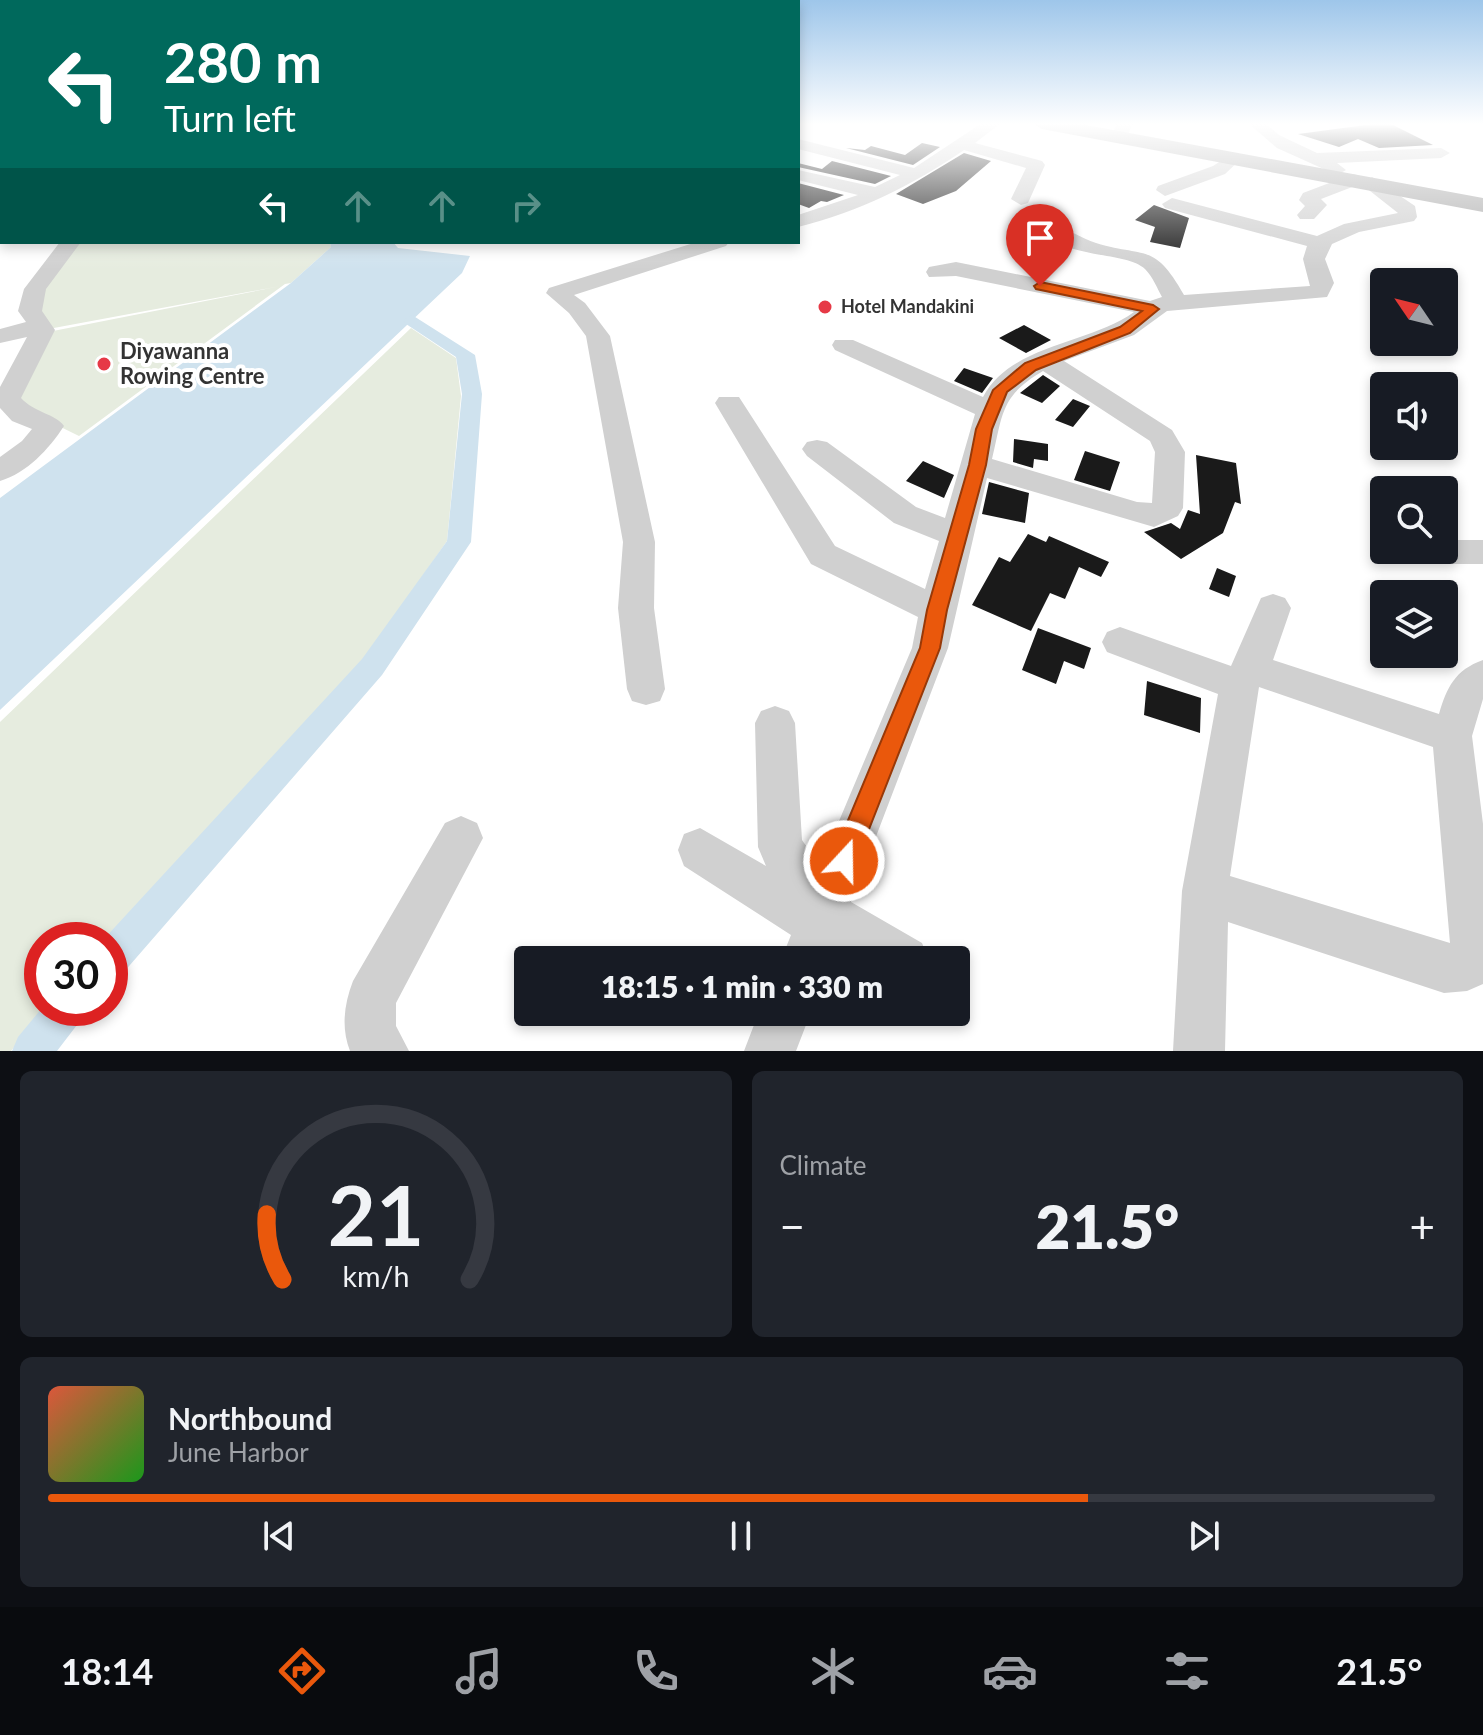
<!DOCTYPE html>
<html lang="en">
<head>
<meta charset="utf-8">
<style>
  :root { --surface:#171b24; --page:#20242c; --text:#f1f3f6; --muted:#9ea1a6; --line:#363941; --accent:#ea580c }
  body { margin:0; font-family:Lato,sans-serif; background:var(--page); color:var(--text); height:100vh; display:flex; flex-direction:column; font-size:30px; white-space:nowrap }
  * { box-sizing:border-box; margin:0 }
  p { font-size:26px; color:var(--muted) }
  .icon { flex:none; width:44px; height:44px; fill:none; stroke:currentColor; stroke-width:2; stroke-linecap:round; stroke-linejoin:round }
  .map { position:relative; height:1051px; overflow:hidden }
  .side { display:flex; flex-direction:column; gap:20px; padding:20px; background:#0d0f14; flex:1 }
  .side>* { flex:none }
  .hud { position:absolute; left:0px; top:0px; width:800px; height:244px; box-shadow:0 4px 12px #0003; background:#00695c; color:#fff; overflow:hidden }
  .needle { width:52px; rotate:305deg }
  .controls { position:absolute; left:1370px; top:268px; display:grid; gap:16px }
  .controls a { display:grid; place-items:center; width:88px; height:88px; border-radius:8px; background:var(--surface); box-shadow:0 4px 12px #0003; font-size:40px }
  .speed { position:absolute; left:24px; top:922px; display:flex; gap:16px; font-size:40px; font-weight:700; text-align:center }
  .speed>* { display:grid; place-content:center; width:104px; height:104px; border-radius:50%; background:var(--surface); box-shadow:0 4px 12px #0003; line-height:1 }
  .speed .limit { border:12px solid #d22; background:#fff; color:#111 }
  .pin { position:absolute; display:grid; place-items:center; width:68px; height:68px; color:#fff; margin:-82px -34px; border-radius:50% 50% 50% 0; rotate:-45deg; box-shadow:0 0 8px #0007 }
  .pin .icon { rotate:45deg }
  .me { position:absolute; width:88px; margin:-44px; rotate:21deg; stroke-linejoin:round; filter:drop-shadow(0 0 6px #0008) }
  .turn { display:flex; align-items:center; gap:28px; height:168px; padding:0 32px; font-size:36px }
  .turn .icon { width:104px; height:104px; stroke-width:2.5 }
  .turn b { display:block; font-size:56px; line-height:68px }
  .lanes { display:flex; align-items:center; height:76px; padding:0 32px; background:#0003; justify-content:center; gap:40px; direction:ltr }
  .lanes .off { opacity:.35 }
  .big { font-size:60px; font-weight:800; line-height:1.1 }
  .side .card { flex:1; display:flex; flex-direction:column; justify-content:center; gap:12px; min-width:0; padding:0 28px; border-radius:12px; background:var(--page) }
  .side .dial { align-items:center; gap:0 }
  .dial svg { height:208px; overflow:visible; fill:none; stroke:var(--line); stroke-width:7; stroke-linecap:round; text-anchor:middle }
  .dial text { fill:var(--text); stroke:none }
  .song { display:flex; align-items:center; gap:24px }
  .cover { width:96px; height:96px; border-radius:12px; background:linear-gradient(135deg,hsl(10 70% 55%),hsl(120 70% 35%)) }
  .played { height:8px; border-radius:4px; background:linear-gradient(90deg,var(--accent) 75%,var(--line) 75%) }
  .keys { display:flex; justify-content:space-around; direction:ltr }
  .heat { display:flex; justify-content:space-between; align-items:center; font-size:44px; direction:ltr }
  .side .tiles { flex:1; display:grid; gap:20px; grid-template-columns:1fr 1fr }
  .card:last-child { grid-column:span 2 }
  .trip { position:absolute; left:514px; top:946px; width:456px; height:80px; border-radius:8px; background:var(--surface); box-shadow:0 4px 12px #0003; font-weight:800; line-height:80px; text-align:center }
  .dock { display:flex; height:128px; justify-content:space-around; align-items:center; background:#090b0e; color:var(--muted) }
  .dock .icon { width:56px; height:56px }
  .dock .current { color:var(--accent) }
  .dock b { font-size:36px; color:var(--text) }
  .map>svg:first-child { display:block }
  .green { fill:#e6ecdf }
  .water { fill:#cfe2ee }
  .lines { fill:none; stroke-linecap:round; stroke-linejoin:round }
  .canal { fill:#cfe2ee; fill-rule:evenodd }
  .building { fill:#1a1a1a }
  .minor { fill:#d0d0d0; fill-rule:evenodd }
  .major { fill:#ababab; fill-rule:evenodd }
  .route { fill:#ea580c; stroke:#983908; stroke-width:2 }
  .poi-dot { fill:#e63946; stroke:#fff; stroke-width:3 }
  .labels { text-anchor:middle; stroke-width:8; stroke-linejoin:round; paint-order:stroke }
  .far-poi-label { font-size:18px; font-weight:bold; fill:#333; stroke:#fff; text-anchor:start }
  .poi-label { font-size:22px; font-weight:bold; fill:#333; stroke:#fff; text-anchor:start }
</style>
</head>
<body>
<div class="map">
<svg width="1483" height="1051" viewBox="0 0 1483 1051">
  <rect width="100%" height="100%" fill="#fff"/>
  <path class="green" d="M71 242H330L331 247 291 283 285 284 79 436 28 411 13 396 48 332 281 286 43 330 30 311Z
    M411 328 456 358 461 396 447 541 361 664 109 940H42V1008H47L11 1051H0V722Z"/>
  <path class="water" d="M330 242H393L398 248 470 256 462 273 0 710V498L291 283 331 247Z"/>
  <g class="lines">
    <path class="canal" d="M412 315 475 355 482 394 471 542 382 675 123 973 110 978V940H103L362 659 447 541 462 394 456 357 406 324 403 320Z
      M42 1008H86L80 1021 57 1051H12L18 1037Z"/>
  </g>
  <path class="building" d="M1381 123H1389L1433 145 1379 148 1358 139 1339 147 1298 134Z
    M922 143 940 147 913 165 846 148 865 150 871 146 905 155Z
    M964 153 991 161 956 191 923 204 896 194Z
    M832 161 891 176 875 184 798 167V163L822 169Z
    M798 183 844 195 827 202 821 201 809 208 798 204Z
    M1154 205 1189 218 1180 248 1150 242 1155 227 1135 220Z
    M1024 325 1051 340 1026 353 999 338Z
    M964 368 993 378 982 393 954 381Z
    M1043 375 1060 386 1042 403 1020 393Z
    M1073 399 1090 406 1073 427 1055 420Z
    M1014 439 1048 444V461L1034 459 1033 468 1013 462Z
    M1085 451 1120 462 1110 491 1074 480Z
    M1196 455 1236 463 1241 504 1235 502 1223 533 1181 559 1144 532 1171 523 1180 529 1188 510 1200 514Z
    M923 461 954 475 944 498 906 481Z
    M989 482 1029 493 1025 523 982 514Z
    M1028 534 1046 542 1049 536 1109 562 1101 577 1079 567 1065 599 1050 593 1031 631 972 605 999 557 1010 562Z
    M1217 568 1236 576 1229 597 1209 589Z
    M1038 628 1091 648 1084 669 1064 661 1056 684 1022 670Z
    M1147 681 1201 698 1200 733 1144 715Z"/>
  <g class="lines">
    <path class="minor" d="M0 123H2L1 132H0Z
      M982 123H1001L975 143 1042 161 1045 165 1028 203 1021 205 1011 199 1026 168 964 150C913 185 859 212 798 227V215L858 195 798 180V170L875 187 900 175 798 149V139L914 168Z
      M1117 123H1133L1125 141 1119 142 1111 137Z
      M1248 123H1265L1279 135 1317 153 1441 148 1450 153 1441 158 1337 163 1346 170 1337 175 1277 148Z
      M1233 153 1242 158 1225 174 1165 196 1156 190 1158 186 1213 166Z
      M1353 174 1360 176 1362 180 1360 184 1321 199 1327 205 1314 219H1300L1297 215 1305 206 1299 200 1303 193Z
      M1372 177 1415 206 1417 217 1414 221 1359 232 1332 244 1325 259 1334 283 1327 297 1167 311 1134 335 1064 361 1172 430 1185 452 1183 508 1178 516 1154 527 987 478 948 648 851 902 922 943 929 960H858L835 946 829 960H781L791 935 684 866 678 850 684 834 700 828 766 866 758 847 755 723 761 711 775 706 789 711 795 723 802 840 820 866 912 648 918 617 811 564 715 403 719 397H739L835 546 925 589 939 541 894 523 807 456 802 449 807 442 817 440 827 442 916 507 945 518 975 414 835 350 832 345 835 340H853L983 397C1011 344 1090 344 1134 312L956 276 929 277 926 272 929 267 956 262 1150 301 1162 297C1157 288 1153 277 1145 269 1126 251 1068 260 1044 231L1054 225C1069 229 1081 238 1096 243 1146 258 1154 242 1184 295L1310 286 1303 259 1307 246 1165 208 1162 204 1172 198 1317 236 1344 224 1398 213 1365 187 1363 183ZM1043 371 1150 441 1155 452 1152 503 1137 502 992 459C1003 414 1000 396 1043 371Z
      M60 242H81L46 289 42 311 55 330 21 398C35 413 56 414 64 426 49 449 27 473 0 481V457L22 441 32 429 12 421 0 408V387L27 337 0 343V329L26 322 18 311 24 289Z
      M697 242H729L726 246 574 295 585 303 610 336 655 542 654 608 665 689 660 701 646 705 632 701 627 689 618 608 623 542 586 336 569 313 546 293 549 288Z
      M1444 540H1483V564H1433L1421 561 1418 550H1444Z
      M1273 594 1285 598 1291 608 1273 660 1439 714C1447 687 1455 670 1483 660V699L1472 736 1483 824V984L1467 991 1444 993 1228 922 1225 1051H1173L1182 891 1218 694 1107 652 1102 642 1107 632 1120 627 1231 666 1261 598ZM1259 687 1433 747 1450 943 1230 876Z
      M461 816 477 823 483 838 396 1003V1026L409 1051H350C341 1028 344 1004 353 981L445 823Z
      M759 1012H811L796 1051H744Z"/>
    <path class="major" d="M1032 123H1075L1483 198V212L1042 129Z"/>
  </g>
  <linearGradient id="sky" x2="0" y2="1"><stop stop-color="#9ec6ea"/><stop offset="0.46" stop-color="#fff"/><stop offset="1" stop-color="#fff" stop-opacity="0"/></linearGradient>
  <rect width="1483" height="270" fill="url(#sky)"/>
  <path class="route" d="M1040 282 1153 305 1159 309 1130 333 1036 370 1007 392 992 429 986 465 947 610 940 648 853 870 844 874 835 870 831 861 920 648 927 610 969 465 976 429 993 390 1025 363 1120 327 1142 311 1036 289 1034 286Z"/>
  <g class="poi-dot">
    <circle cx="825" cy="307" r="8"/>
    <circle cx="104" cy="364" r="8"/>
  </g>
  <g class="labels">
    <g class="far-poi-label">
      <text x="841" y="313">Hotel Mandakini</text>
    </g>
    <g class="poi-label">
      <text x="120" y="359">Diyawanna<tspan x="120" dy="25">Rowing Centre</tspan></text>
    </g>
  </g>
</svg>
<div class="controls">
<a><svg class="needle" viewBox="-14 -14 28 28"><path d="M0-13l5 13h-10z" fill="#e53935"/><path d="M0 13l5-13h-10z" fill="#9ea1a6"/></svg></a>
<a><svg class="icon" aria-label="sound" viewBox="0 0 24 24"><path d="M4 9h4l5-4v14l-5-4H4zM17 9q2 3 0 6"/></svg></a>
<a><svg class="icon" aria-label="search" viewBox="0 0 24 24"><circle cx="10" cy="10" r="6"/><path d="M15 15l6 6"/></svg></a>
<a><svg class="icon" aria-label="layers" viewBox="0 0 24 24"><path d="M12 4l9 5-9 5-9-5zM3 14l9 5 9-5"/></svg></a>
</div>
<div class="speed"><div class="limit">30</div></div>
<div class="pin" style="left:1040px;top:286px;background:#d93025"><svg class="icon" aria-label="arrive" viewBox="0 0 24 24"><path d="M6 21V4h12l-3 4 3 4H6"/></svg></div>
<svg class="me" style="left:844px;top:861px" viewBox="-20 -20 40 40"><circle r="17" fill="#ea580c" stroke="#fff" stroke-width="3"/><path d="M0-11L8 9 0 5-8 9z" fill="#fff"/></svg>
<div class="trip">18:15 · 1 min · 330 m</div>
<div class="hud">
<div class="turn"><svg class="icon" aria-label="left" viewBox="0 0 24 24"><path d="M17 20v-9H6M10 6l-5 5 5 5"/></svg><div><b>280 m</b>Turn left</div></div>
<div class="lanes"><svg class="icon" aria-label="left" viewBox="0 0 24 24"><path d="M17 20v-9H6M10 6l-5 5 5 5"/></svg><svg class="icon off" aria-label="ahead" viewBox="0 0 24 24"><path d="M12 20V5M6 11l6-6 6 6"/></svg><svg class="icon off" aria-label="ahead" viewBox="0 0 24 24"><path d="M12 20V5M6 11l6-6 6 6"/></svg><svg class="icon off" aria-label="right" viewBox="0 0 24 24"><path d="M7 20v-9h11M14 6l5 5-5 5"/></svg></div>
</div>
</div>
<section class="side">
<div class="tiles">
<div class="card dial"><svg viewBox="0 0 100 80">
<path d="M14 69A42 42 0 1 1 86 69"/>
<path d="M14 69A42 42 0 0 1 8 44" stroke="#ea580c"/>
<text x="50" y="56" font-size="32" font-weight="700">21</text>
<text x="50" y="72" font-size="11">km/h</text>
</svg></div>
<div class="card"><p>Climate</p>
<div class="heat"><a>−</a><b class="big">21.5°</b><a>+</a></div>
</div>
<div class="card">
<div class="song"><i class="cover"></i><div><b>Northbound</b><p>June Harbor</p></div></div>
<div class="played"></div>
<div class="keys"><svg class="icon" aria-label="previous" viewBox="0 0 24 24"><path d="M18 5L8 12l10 7zM5 5v14"/></svg><svg class="icon" aria-label="pause" viewBox="0 0 24 24"><path d="M8 5v14M16 5v14"/></svg><svg class="icon" aria-label="next" viewBox="0 0 24 24"><path d="M6 5l10 7-10 7zM19 5v14"/></svg></div>
</div>
</div>
</section>
<nav class="dock">
<b>18:14</b>
<svg class="icon current" aria-label="directions" viewBox="0 0 24 24"><path d="M12 3l9 9-9 9-9-9zM9 14v-3h6M13 9l2 2-2 2"/></svg>
<svg class="icon" aria-label="music" viewBox="0 0 24 24"><path d="M9 18V5l10-2v13"/><circle cx="6" cy="18" r="3"/><circle cx="16" cy="16" r="3"/></svg>
<svg class="icon" aria-label="phone" viewBox="0 0 24 24"><path d="M5 4h4l2 5-3 2q2 4 5 5l2-3 5 2v4C11 20 4 13 5 4z"/></svg>
<svg class="icon" aria-label="climate" viewBox="0 0 24 24"><path d="M12 3v18M4 7l16 10M4 17L20 7"/></svg>
<svg class="icon" aria-label="car" viewBox="0 0 24 24"><path d="M5 17H2v-5l4-1 3-4h7l3 4 3 1v5h-3M9 17h6M6 11h13"/><circle cx="7" cy="17" r="2"/><circle cx="17" cy="17" r="2"/></svg>
<svg class="icon" aria-label="filters" viewBox="0 0 24 24"><path d="M4 7h16M4 17h16"/><circle cx="9" cy="7" r="2"/><circle cx="15" cy="17" r="2"/></svg>
<b>21.5°</b>
</nav>
</body>
</html>
